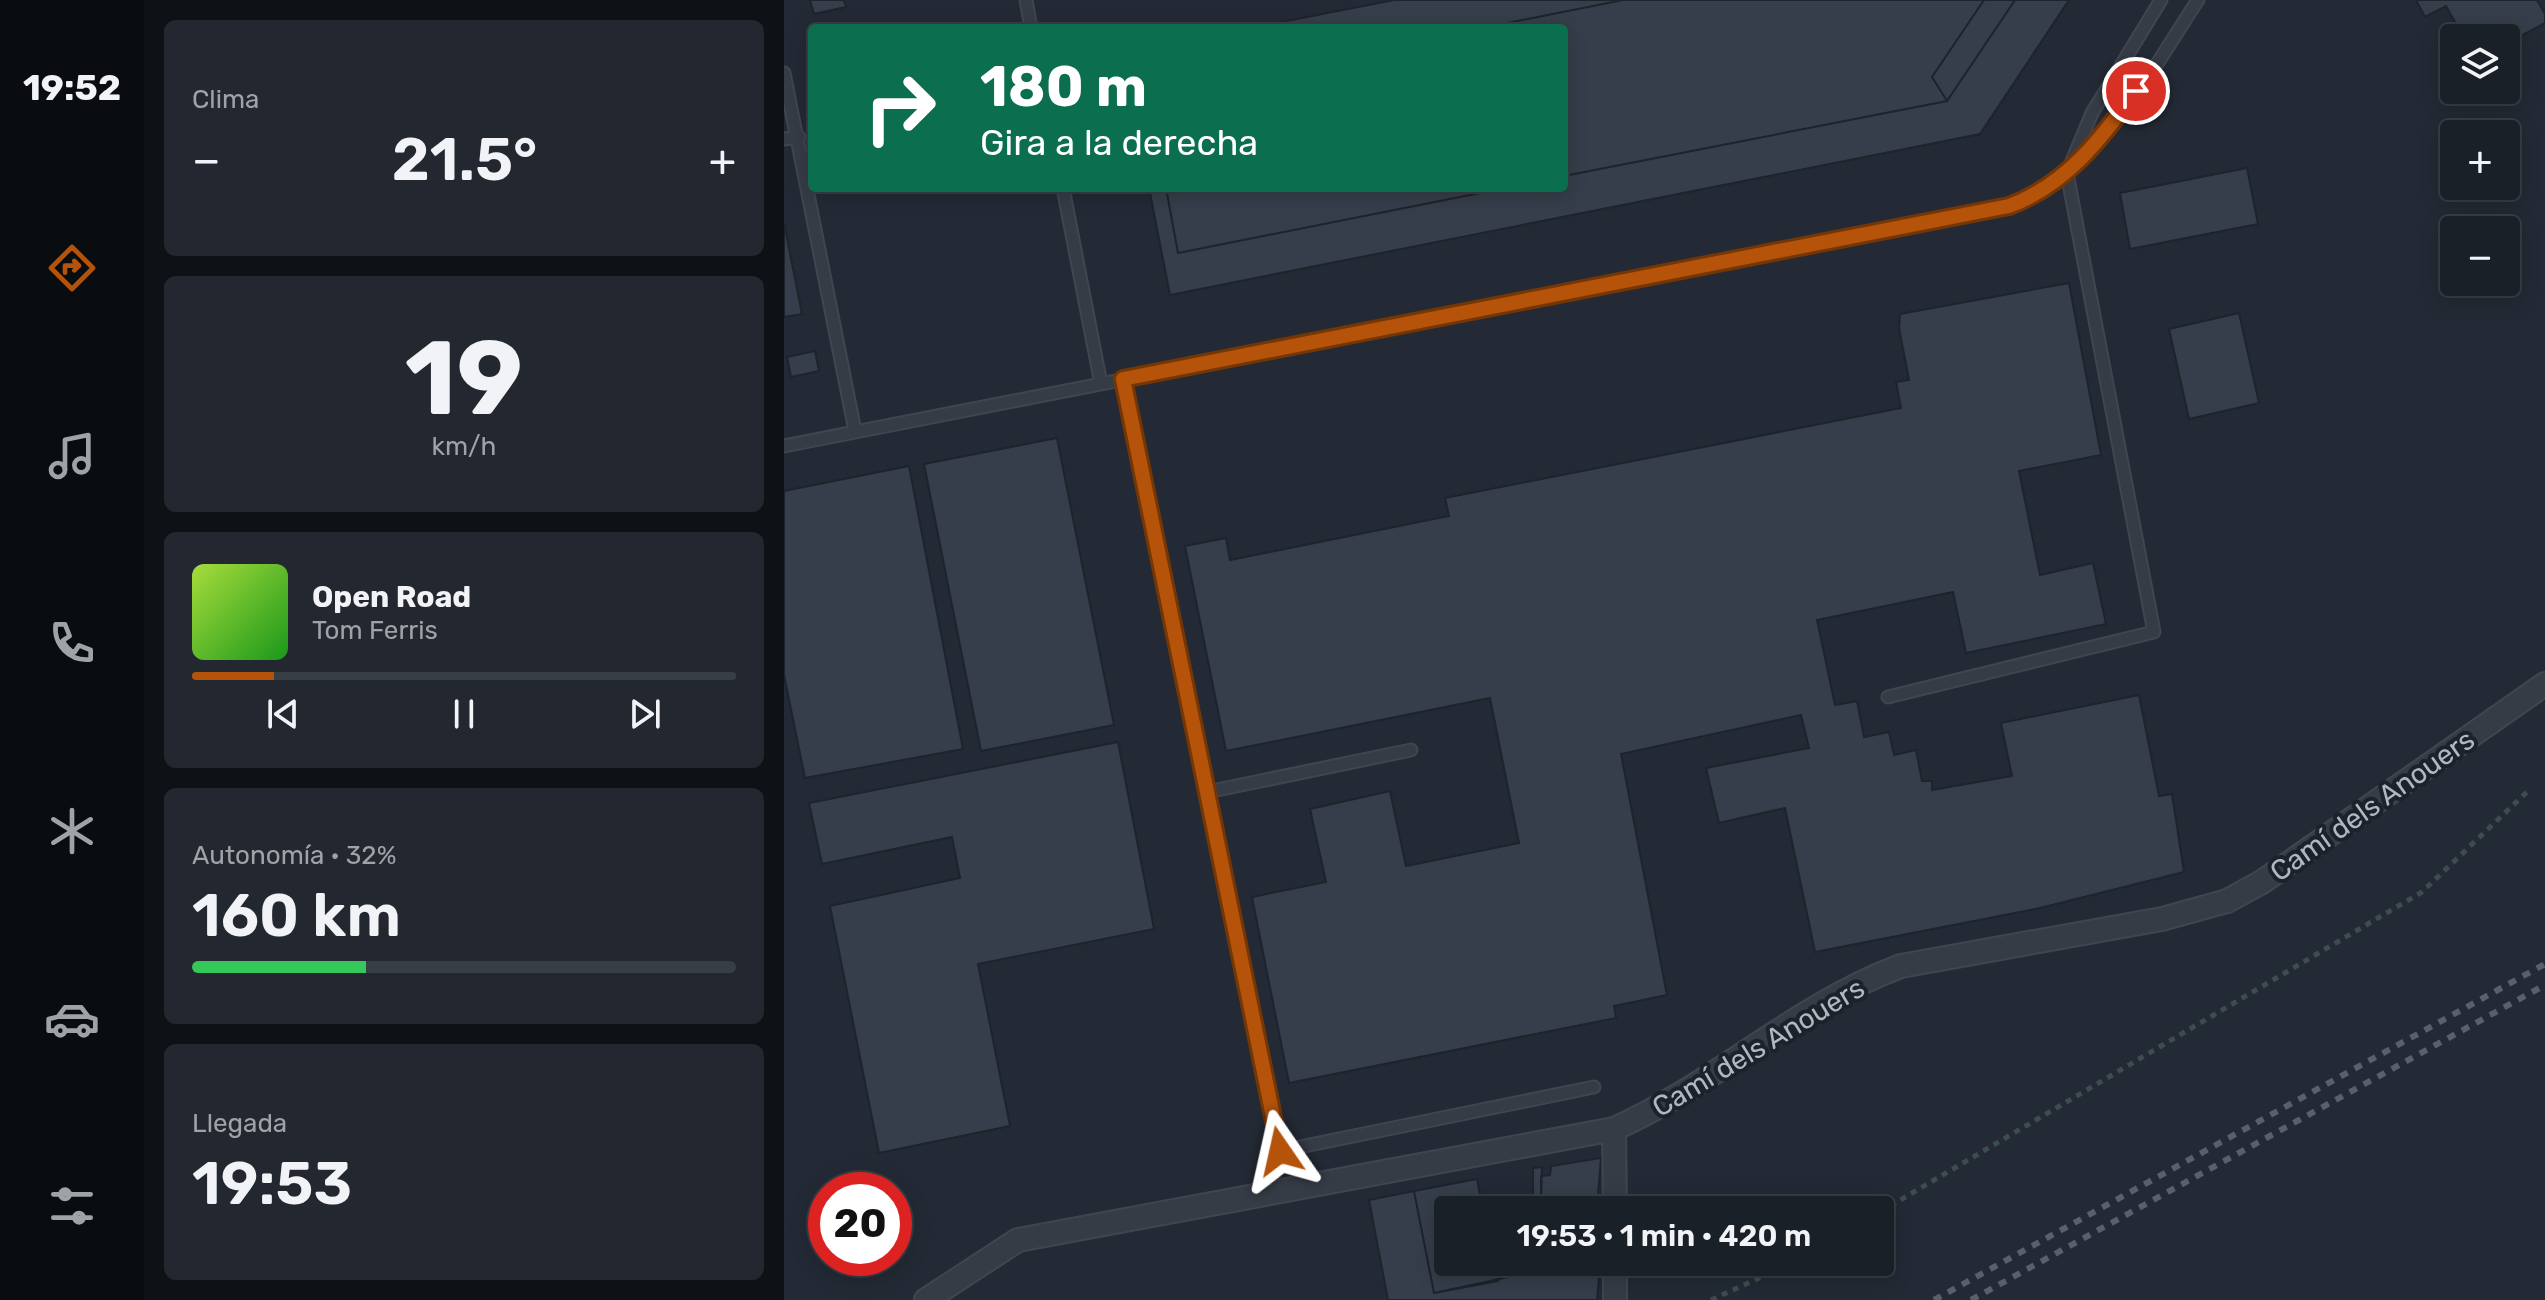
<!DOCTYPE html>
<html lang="es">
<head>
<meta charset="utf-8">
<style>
  :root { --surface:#1a2028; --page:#232830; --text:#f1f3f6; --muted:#9fa3a8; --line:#383e45; --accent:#b45309 }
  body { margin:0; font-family:Rubik,sans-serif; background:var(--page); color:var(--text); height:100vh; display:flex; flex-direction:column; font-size:30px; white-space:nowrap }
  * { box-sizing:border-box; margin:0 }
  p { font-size:26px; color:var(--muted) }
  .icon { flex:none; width:44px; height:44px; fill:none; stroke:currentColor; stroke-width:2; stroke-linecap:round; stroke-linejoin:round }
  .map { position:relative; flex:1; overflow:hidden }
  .side { display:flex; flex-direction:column; gap:20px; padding:20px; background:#0e1216; width:640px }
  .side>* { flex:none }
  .hud { position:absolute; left:24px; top:24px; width:760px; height:168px; border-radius:8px; box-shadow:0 4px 20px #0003,0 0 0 2px var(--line); background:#0b6e4f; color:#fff; overflow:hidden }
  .tools { position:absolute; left:1656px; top:24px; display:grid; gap:16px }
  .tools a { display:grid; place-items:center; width:80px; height:80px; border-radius:8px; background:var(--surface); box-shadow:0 4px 20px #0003,0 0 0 2px var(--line); font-size:40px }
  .speed { position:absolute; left:24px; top:1172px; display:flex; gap:16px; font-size:40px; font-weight:700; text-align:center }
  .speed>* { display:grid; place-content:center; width:104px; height:104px; border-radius:50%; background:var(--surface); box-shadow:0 4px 20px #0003,0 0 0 2px var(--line); line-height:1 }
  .speed .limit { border:12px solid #d22; background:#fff; color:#111 }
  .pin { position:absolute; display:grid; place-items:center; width:68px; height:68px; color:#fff; margin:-34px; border:4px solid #fff; border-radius:50%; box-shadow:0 2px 8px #0007 }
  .me { position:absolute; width:88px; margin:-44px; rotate:349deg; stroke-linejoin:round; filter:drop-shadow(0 0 6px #0008) }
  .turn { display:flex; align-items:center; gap:28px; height:168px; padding:0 40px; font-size:36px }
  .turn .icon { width:104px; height:104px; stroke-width:2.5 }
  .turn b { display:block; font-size:56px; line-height:68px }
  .big { font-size:60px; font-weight:600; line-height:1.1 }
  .side .widget { flex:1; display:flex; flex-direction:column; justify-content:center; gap:12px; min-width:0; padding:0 28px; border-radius:12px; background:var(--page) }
  .side .dial { align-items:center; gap:0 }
  .dial b { font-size:104px; line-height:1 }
  .song { display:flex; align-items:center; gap:24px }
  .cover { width:96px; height:96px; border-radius:12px; background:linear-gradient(135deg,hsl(80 70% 55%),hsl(120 70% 35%)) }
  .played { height:8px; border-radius:4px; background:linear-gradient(90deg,var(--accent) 15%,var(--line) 15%) }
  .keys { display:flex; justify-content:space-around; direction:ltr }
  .heat { display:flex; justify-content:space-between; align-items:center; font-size:44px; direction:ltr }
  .charge { height:12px; border-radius:6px; background:linear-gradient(90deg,#34c759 32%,var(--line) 0) }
  .trip { position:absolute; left:650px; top:1196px; width:460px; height:80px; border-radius:8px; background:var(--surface); box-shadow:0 4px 20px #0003,0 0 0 2px var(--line); font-weight:600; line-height:80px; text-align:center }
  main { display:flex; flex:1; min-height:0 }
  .dock { display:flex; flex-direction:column; width:144px; justify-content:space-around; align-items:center; background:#0a0d10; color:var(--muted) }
  .dock .icon { width:56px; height:56px }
  .dock .current { color:var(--accent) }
  .dock b { font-size:36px; color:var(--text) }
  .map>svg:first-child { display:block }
  .building { fill:#363e4b; stroke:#1e232c; stroke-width:2 }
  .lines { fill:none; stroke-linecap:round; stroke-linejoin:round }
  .service-casing { stroke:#40454f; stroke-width:15 }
  .minor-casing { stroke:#40454f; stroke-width:26 }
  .path { stroke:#3d4d4f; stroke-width:5; stroke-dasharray:6 6; stroke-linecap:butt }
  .service { stroke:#363c46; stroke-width:11 }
  .minor { stroke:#363c46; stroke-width:22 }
  .rail { stroke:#59606c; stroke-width:6; stroke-dasharray:8 8; stroke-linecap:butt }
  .route-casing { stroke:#753606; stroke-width:20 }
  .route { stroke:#b45309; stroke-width:14 }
  .labels { text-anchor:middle; stroke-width:8; stroke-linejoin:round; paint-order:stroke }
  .street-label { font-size:28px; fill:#b1b7c2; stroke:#1c212a }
</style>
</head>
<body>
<main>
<nav class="dock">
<b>19:52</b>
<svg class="icon current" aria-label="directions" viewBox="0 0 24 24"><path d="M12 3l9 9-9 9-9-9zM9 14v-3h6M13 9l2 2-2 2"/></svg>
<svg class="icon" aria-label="music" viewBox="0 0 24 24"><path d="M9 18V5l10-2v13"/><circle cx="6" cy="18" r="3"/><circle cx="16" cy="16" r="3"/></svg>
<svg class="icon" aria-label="phone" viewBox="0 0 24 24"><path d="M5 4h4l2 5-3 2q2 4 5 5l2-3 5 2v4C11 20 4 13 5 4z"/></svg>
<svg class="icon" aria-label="climate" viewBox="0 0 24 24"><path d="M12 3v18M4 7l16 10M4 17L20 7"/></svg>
<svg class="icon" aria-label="car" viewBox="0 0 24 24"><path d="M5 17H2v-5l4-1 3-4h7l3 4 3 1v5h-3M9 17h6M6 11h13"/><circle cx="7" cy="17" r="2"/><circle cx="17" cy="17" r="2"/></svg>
<svg class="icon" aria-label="filters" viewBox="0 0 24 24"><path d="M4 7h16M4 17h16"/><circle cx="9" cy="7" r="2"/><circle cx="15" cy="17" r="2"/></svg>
</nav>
<section class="side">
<div class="widget"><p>Clima</p>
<div class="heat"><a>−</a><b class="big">21.5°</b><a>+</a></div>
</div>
<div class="widget dial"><b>19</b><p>km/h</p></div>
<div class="widget">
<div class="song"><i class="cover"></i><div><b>Open Road</b><p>Tom Ferris</p></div></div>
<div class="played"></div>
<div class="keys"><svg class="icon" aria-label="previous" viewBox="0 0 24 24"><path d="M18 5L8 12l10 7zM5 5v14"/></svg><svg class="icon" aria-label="pause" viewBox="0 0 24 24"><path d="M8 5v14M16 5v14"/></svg><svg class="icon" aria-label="next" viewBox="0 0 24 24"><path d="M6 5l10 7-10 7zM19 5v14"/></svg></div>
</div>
<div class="widget"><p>Autonomía · 32%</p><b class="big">160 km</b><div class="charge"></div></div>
<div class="widget"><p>Llegada</p><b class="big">19:53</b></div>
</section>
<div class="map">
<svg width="1761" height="1300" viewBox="0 0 1761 1300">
  <rect width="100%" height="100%" fill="#232a35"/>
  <path class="building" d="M26 0H60L62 7 30 14Z
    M610 0H839L698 28H467Z
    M839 0H1231L1163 101 780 176V28H698Z
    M1200 0H1285L1196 134 386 295 365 188H382L394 253 721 188H780V176L1163 101 1148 77Z
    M1632 0H1753L1761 14V23L1722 44V38H1680L1662 6 1641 17Z
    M1463 168 1474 224 1346 249 1336 193Z
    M382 188H721L394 253Z
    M0 223 18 314 0 317Z
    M1285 283 1317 455 1235 471 1256 575 1309 563 1322 624 1182 653 1169 592 1033 620 1051 705 1073 701 1080 737 1105 732 1110 755 1132 750 1138 781H1148V790L1228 776 1217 723 1355 695 1375 796 1388 794 1400 872 1256 908 1031 952 1001 808 935 823 922 768 1025 748 1017 715 837 754 883 995 830 1006 832 1018 505 1083 468 897 542 882 526 809 606 791 622 866 735 843 706 698 442 751 401 546 442 538 446 560 665 516 661 498 1117 408 1112 382 1125 380 1115 328 1116 314Z
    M1455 313 1475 403 1405 419 1385 329Z
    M31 351 35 371 7 377 3 357Z
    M273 438 330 725 197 751 140 464Z
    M125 466 179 749 21 778 0 675V491Z
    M334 742 370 929 194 964 226 1126 95 1153 46 906 176 878 168 837 38 864 25 803Z
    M817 1158 813 1206 757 1201V1176L766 1175 767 1166Z
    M758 1167 757 1201 813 1206 812 1210H743L749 1209V1168Z
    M693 1179 699 1210H664V1262H710L714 1281 650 1293 630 1191Z
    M630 1191 650 1293 762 1269V1272L816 1266 813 1300H604L585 1200Z
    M710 1262H816V1266L762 1272V1269L713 1278Z"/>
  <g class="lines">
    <g class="service-casing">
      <path id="service" d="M242 0 247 28
        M0 73 71 431
        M0 139 15 137
        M279 188 317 384
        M339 379 496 1151 810 1087
        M0 446 1225 206C1314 172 1364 76 1414 0
        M1104 697 1370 632 1283 173 1308 113 1377 0
        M423 792 627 750"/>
    </g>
    <g class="minor-casing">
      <path id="minor" d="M830 1129 831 1210
        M831 1262V1300
        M142 1300 234 1240 830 1129C931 1084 1014 1004 1117 966L1378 919 1443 901 1478 882 1761 684"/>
    </g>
    <path class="path" d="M1096 1212 1638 892 1747 788
      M927 1300 1010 1262"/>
    <use href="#service" class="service"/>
    <use href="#minor" class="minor"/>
    <path class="rail" d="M1150 1300 1761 964
      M1187 1300 1761 985"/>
  </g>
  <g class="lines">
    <g class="route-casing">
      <path id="route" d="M496 1151 339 379 1225 206C1282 185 1317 139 1352 91"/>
    </g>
    <use href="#route" class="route"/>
  </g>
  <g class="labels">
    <g class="street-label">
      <text transform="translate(1588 805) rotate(-35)" y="10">Camí dels Anouers</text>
      <text transform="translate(974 1047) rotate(-31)" y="10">Camí dels Anouers</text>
    </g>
  </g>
</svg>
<div class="tools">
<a><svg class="icon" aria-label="layers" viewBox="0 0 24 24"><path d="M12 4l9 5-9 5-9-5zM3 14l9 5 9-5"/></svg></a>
<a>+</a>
<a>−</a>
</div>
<div class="speed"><div class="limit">20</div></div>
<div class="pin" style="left:1352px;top:91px;background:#d93025"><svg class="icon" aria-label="arrive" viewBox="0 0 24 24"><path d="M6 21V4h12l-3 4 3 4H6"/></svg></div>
<svg class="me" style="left:496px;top:1151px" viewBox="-20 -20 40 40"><path d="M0-17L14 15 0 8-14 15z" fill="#b45309" stroke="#fff" stroke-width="4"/></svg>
<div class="trip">19:53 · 1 min · 420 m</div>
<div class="hud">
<div class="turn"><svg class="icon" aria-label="right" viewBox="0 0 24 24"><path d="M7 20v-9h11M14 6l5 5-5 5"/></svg><div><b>180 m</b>Gira a la derecha</div></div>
</div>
</div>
</main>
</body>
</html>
